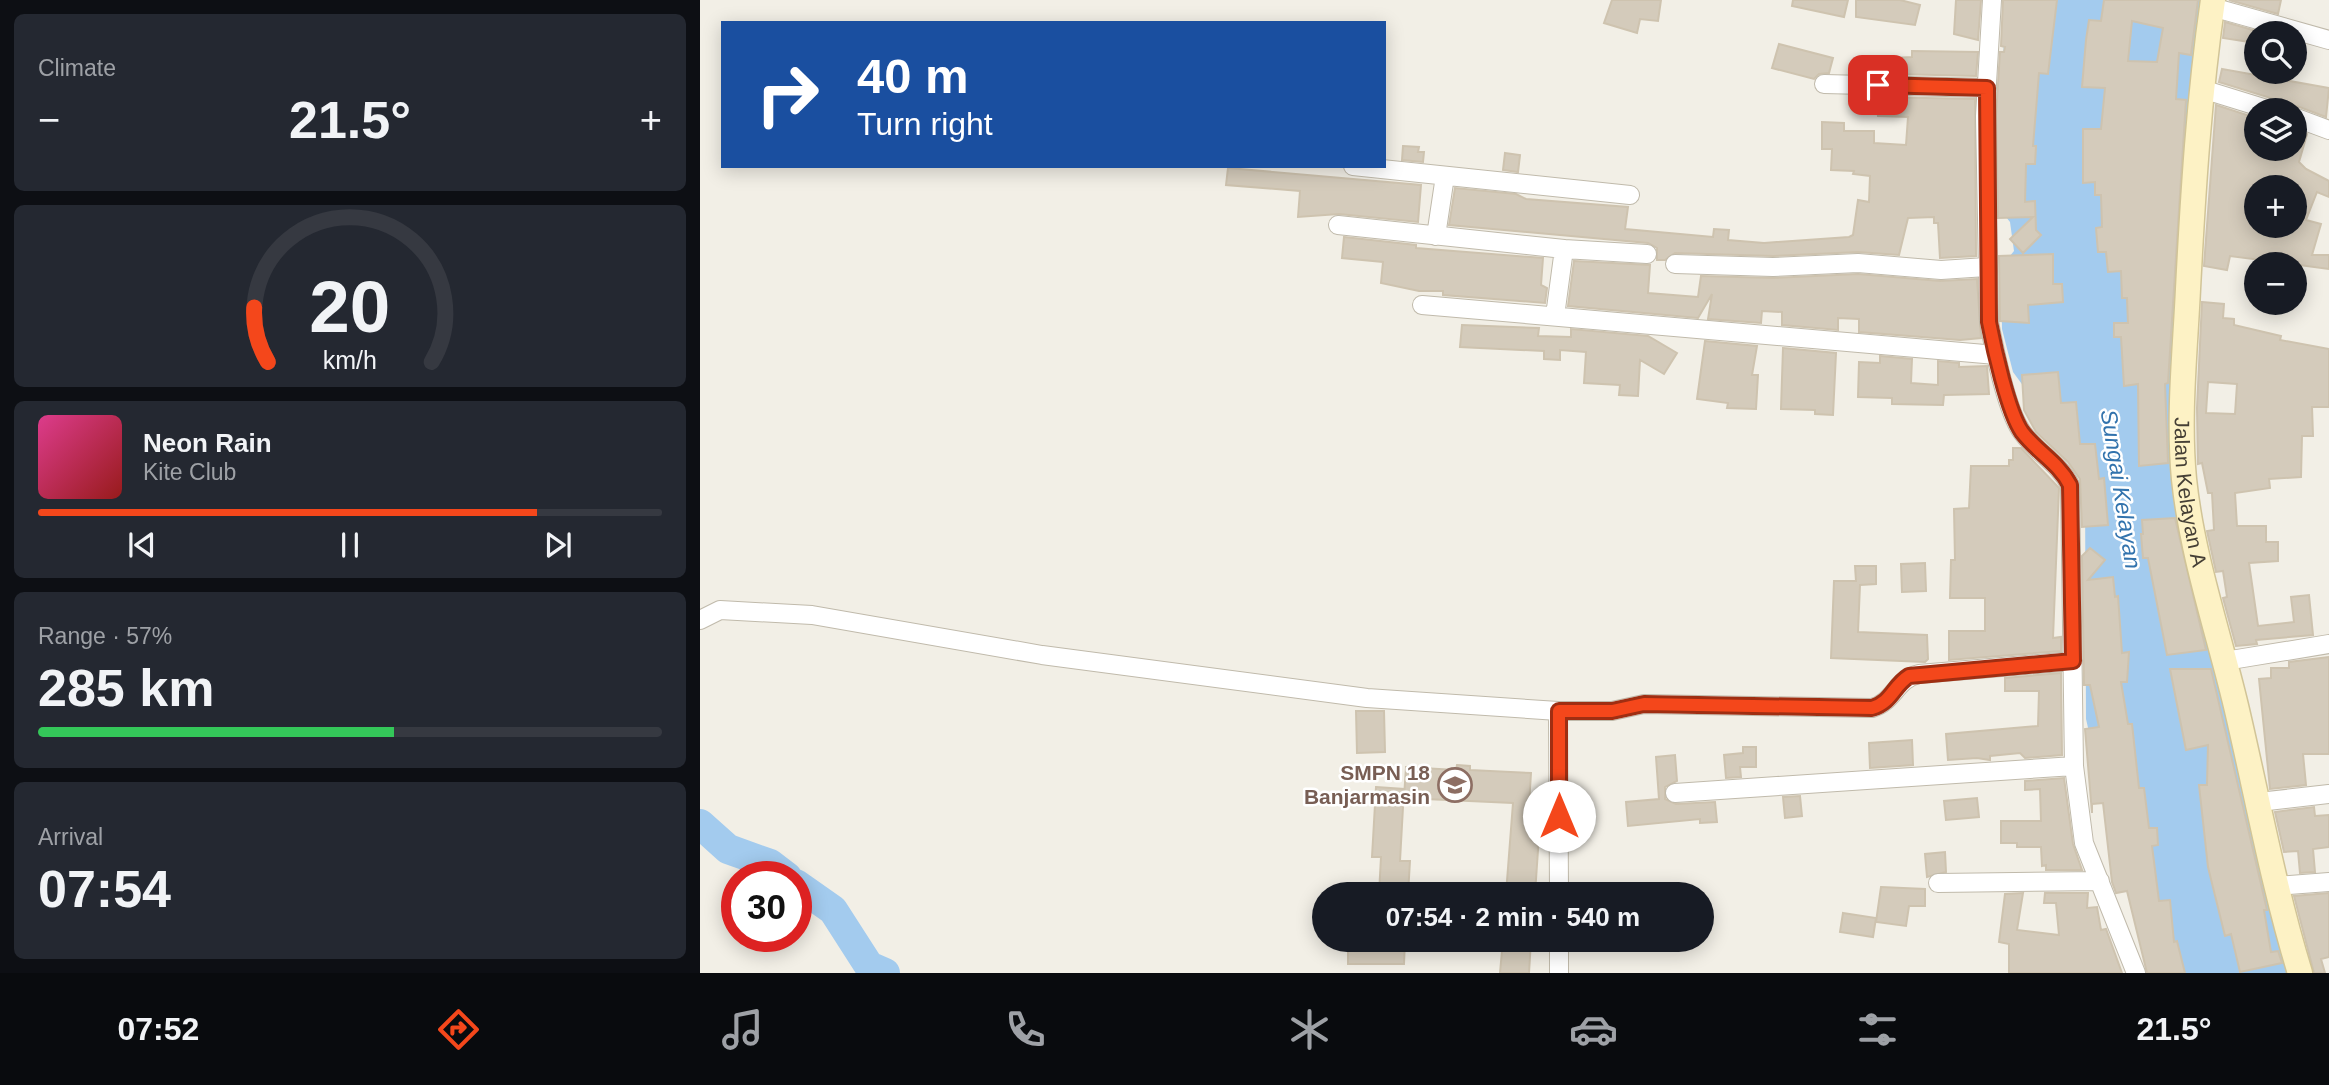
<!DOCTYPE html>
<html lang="en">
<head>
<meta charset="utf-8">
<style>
  :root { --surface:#171b24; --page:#242831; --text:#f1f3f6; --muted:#9ea1a6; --line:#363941; --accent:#f4471b }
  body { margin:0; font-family:Arial,sans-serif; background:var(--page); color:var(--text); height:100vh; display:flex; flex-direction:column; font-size:26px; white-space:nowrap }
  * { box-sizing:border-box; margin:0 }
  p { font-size:23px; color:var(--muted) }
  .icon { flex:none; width:38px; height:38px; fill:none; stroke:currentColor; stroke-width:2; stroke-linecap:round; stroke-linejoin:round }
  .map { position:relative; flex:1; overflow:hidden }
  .panel { display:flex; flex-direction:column; gap:14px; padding:14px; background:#0d0f14; width:700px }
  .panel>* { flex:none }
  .hud { position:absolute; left:21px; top:21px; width:665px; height:147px; border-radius:0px; box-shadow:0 4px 18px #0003; background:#1a4fa0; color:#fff; overflow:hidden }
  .controls { position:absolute; left:1544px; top:21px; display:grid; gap:14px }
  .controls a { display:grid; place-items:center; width:63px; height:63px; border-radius:50%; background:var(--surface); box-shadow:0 4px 18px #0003; font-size:35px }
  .speed { position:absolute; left:21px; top:861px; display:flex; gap:14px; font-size:35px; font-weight:700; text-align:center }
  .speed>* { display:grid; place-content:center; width:91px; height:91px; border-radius:50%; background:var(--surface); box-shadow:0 4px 18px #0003; line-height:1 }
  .speed .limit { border:10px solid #d22; background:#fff; color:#111 }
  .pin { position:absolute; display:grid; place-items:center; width:60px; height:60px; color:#fff; margin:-30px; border-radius:14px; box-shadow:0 4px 10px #0006 }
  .me { position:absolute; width:77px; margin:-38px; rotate:0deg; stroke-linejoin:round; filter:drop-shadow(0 0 5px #0008) }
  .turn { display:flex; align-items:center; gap:24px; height:147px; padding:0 21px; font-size:32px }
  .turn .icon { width:91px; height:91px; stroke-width:2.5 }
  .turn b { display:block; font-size:49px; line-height:60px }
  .big { font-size:52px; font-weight:700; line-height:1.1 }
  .panel .tile { flex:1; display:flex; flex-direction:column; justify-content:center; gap:10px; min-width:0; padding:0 24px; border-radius:10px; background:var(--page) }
  .panel .dial { align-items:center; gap:0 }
  .dial svg { height:182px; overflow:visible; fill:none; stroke:var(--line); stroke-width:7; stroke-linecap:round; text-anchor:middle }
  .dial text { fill:var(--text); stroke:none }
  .song { display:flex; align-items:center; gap:21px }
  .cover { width:84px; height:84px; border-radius:10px; background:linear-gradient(135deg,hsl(330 70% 55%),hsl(0 70% 35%)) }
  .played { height:7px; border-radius:4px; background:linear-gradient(90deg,var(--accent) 80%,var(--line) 80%) }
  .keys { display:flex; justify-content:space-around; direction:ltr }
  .heat { display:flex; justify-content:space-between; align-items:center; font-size:38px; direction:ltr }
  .charge { height:10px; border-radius:5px; background:linear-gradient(90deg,#34c759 57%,var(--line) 0) }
  .trip { position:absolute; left:612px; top:882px; width:402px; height:70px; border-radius:35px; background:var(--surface); box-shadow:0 4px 18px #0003; font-weight:700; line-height:70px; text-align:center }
  .tab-bar { display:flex; height:112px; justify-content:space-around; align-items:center; background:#090b0e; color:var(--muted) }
  .tab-bar .icon { width:49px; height:49px }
  .tab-bar .on { color:var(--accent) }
  .tab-bar b { font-size:32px; color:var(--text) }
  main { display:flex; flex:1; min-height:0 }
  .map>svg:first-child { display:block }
  .water { fill:#a3cbee }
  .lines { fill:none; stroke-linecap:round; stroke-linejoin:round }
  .river { stroke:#a3cbee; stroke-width:30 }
  .building { fill:#d4cbbb; stroke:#cec3af; stroke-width:2; fill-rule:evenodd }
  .street-casing { stroke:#c0baab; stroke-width:20 }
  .secondary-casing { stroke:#d1c497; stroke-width:27 }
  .street { stroke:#fff; stroke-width:18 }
  .secondary { stroke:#fdf2c5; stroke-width:24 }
  .route-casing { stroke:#9f2e12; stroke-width:18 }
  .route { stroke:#f4471b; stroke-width:12 }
  .labels { text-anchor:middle; stroke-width:5; stroke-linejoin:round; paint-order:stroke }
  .street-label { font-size:21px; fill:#453f35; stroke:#fff }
  .education-label { font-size:21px; font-weight:bold; fill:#785e54; stroke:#fff; text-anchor:end }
  .water-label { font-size:23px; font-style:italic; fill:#3273ad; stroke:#fff }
</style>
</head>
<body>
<main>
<section class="panel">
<div class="tile"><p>Climate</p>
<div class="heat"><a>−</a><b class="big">21.5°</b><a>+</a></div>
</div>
<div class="tile dial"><svg viewBox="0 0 100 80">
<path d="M14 69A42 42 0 1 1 86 69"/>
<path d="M14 69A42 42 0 0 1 8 45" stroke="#f4471b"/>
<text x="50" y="56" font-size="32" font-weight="700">20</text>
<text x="50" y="72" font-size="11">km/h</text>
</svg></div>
<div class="tile">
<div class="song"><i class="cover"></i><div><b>Neon Rain</b><p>Kite Club</p></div></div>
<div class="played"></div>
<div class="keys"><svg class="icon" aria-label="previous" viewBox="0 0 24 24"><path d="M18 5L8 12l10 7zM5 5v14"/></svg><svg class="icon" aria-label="pause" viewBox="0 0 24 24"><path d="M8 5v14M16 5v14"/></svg><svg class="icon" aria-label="next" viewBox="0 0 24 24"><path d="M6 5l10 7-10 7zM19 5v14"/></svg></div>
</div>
<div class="tile"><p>Range · 57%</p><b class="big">285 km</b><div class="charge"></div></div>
<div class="tile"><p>Arrival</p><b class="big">07:54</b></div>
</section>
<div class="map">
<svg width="1629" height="973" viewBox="0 0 1629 973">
  <rect width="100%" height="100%" fill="#f2efe6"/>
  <path class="water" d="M1304 0H1503L1475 443 1590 973H1453L1423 879 1386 719 1385 484 1374 455 1313 372 1302 329 1301 267 1314 251 1310 222 1302 212Z"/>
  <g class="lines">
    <path class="river" d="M0 824 28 849 70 864 87 877
      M96 884 133 910 169 966 185 973"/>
  </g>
  <path class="building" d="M912 0H961L958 21 940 19 937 33 904 23Z
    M1093 0H1148L1144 17 1092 6Z
    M1156 0H1200L1220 5 1215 25 1156 17Z
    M1256 0H1281L1278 40 1254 34Z
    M1303 0H1357L1348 74 1339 73 1333 146H1336L1335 164H1326L1325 202 1335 201 1336 230 1341 235 1323 253 1310 239 1333 217 1298 218 1296 116 1300 52H1304L1305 47 1301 46Z
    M1404 0H1498L1491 55 1479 53 1476 99 1486 100 1468 383 1465 384 1468 463 1439 466 1438 384 1424 386 1421 337H1414V323H1428L1427 298H1422L1421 271 1408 272 1406 252H1398L1396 228 1402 227 1401 195H1395V182L1383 183V129H1401L1405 88 1382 87 1386 40 1389 20 1401 21ZM1432 21 1463 28 1457 62 1428 61Z
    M1529 0H1581L1578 14Z
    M1525 22 1563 33H1556V43L1523 38Z
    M1079 44 1133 58 1129 73 1119 74 1114 79 1072 68Z
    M1212 51 1278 52 1276 76 1155 73 1156 60H1193V58L1212 57Z
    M1522 69 1629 88 1626 117 1597 106 1581 110 1574 99 1519 82Z
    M1176 97 1275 99 1276 256 1240 258 1238 223H1234V217L1208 218 1199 255 1158 252 1073 256 975 253 965 260H957V248L948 243 749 225 755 188 816 194 826 199 928 207 925 229 1013 237 1014 229 1029 230 1028 240 1064 243 1149 237 1153 235 1158 200 1169 202 1170 176 1153 174 1154 171 1131 170 1132 149H1122V122L1144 123V131H1174V143L1206 145 1208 117 1178 116Z
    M1516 105 1556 118V149H1594V129L1607 134 1599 162 1606 169 1629 181V197L1617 192 1606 220 1621 224 1612 255H1629V269L1530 256 1527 270 1504 266ZM1556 187H1594V226H1556Z
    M703 146 719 147 718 152H724L723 162 702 160Z
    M805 153 820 155 818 172 803 170Z
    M528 168 721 185 718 222 639 214 598 217 600 191 526 185Z
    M644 237 716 245V248L843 258 841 285 847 288 845 303 743 295V291H719L681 283 683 262 642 258Z
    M1353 254V284H1362L1363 302 1328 305 1329 323 1300 321 1299 256Z
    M874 261 950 265 948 293 998 297 1001 276 1073 278 1158 274 1240 281 1277 279 1281 338 1260 340 1159 332V319L1138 318V330L1082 325V312L1062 311 1061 323 1008 319 1012 294 998 318 868 306Z
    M1502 302 1524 304 1523 318 1534 319V325L1581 336 1580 340 1629 349V407H1612L1613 436H1602L1601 477 1569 479 1570 488 1535 493 1537 526H1566V542H1578V561L1549 563 1558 626 1594 622 1591 597 1609 595 1613 635 1556 640 1557 644 1536 646 1523 598 1527 597 1523 571 1516 572 1507 531 1514 530 1512 493H1508L1502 463 1498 464 1497 408ZM1508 382 1537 384 1535 414 1506 413Z
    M762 325 839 328 838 336 871 337V329L948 336 977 353 964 374 940 360 938 396 919 395 920 385 884 383 886 352 860 350V360L844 359V351L760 347Z
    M1005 341 1057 346 1052 375H1058L1056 409 1027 408 1028 403 997 399Z
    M1083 348 1136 353 1133 415 1115 414V410L1081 409Z
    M1180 356 1212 359 1211 383 1238 385V361L1259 363V367L1287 366 1289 394 1244 395 1243 405 1192 404V398L1158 397 1159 362 1180 363Z
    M1358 372 1361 403 1376 402 1380 444H1395L1399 479 1404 478 1408 525 1382 527 1380 479 1368 462 1336 432 1324 410 1322 375Z
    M1313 448H1321L1359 488 1353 638 1361 637V651L1249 660V631H1285V598H1250L1251 560H1255L1254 509 1269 508 1271 466H1309V460H1313Z
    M1475 518 1506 650 1467 655 1448 558H1443L1441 534H1443L1442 520Z
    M1390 548 1405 560 1388 580 1413 577 1415 597 1418 596 1422 653 1429 652 1427 682H1421L1428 724H1432L1439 788H1444L1449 828H1457L1458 845 1452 846 1459 901 1470 900 1474 942 1477 941 1485 973H1447L1427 891 1416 893 1412 882 1403 803 1392 804V813L1385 729 1399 727 1390 685H1384L1382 556Z
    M1225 563 1226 591 1202 592 1201 564Z
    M1155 566H1176V584L1160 585 1158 632 1227 635 1228 659 1225 662 1131 658 1134 581H1156Z
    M1629 657V754H1603L1606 785 1570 789 1559 679 1571 678V668H1589V662Z
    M1470 669H1511L1567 910H1564L1571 952 1578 951 1582 963 1540 972 1531 934 1525 936 1508 867 1499 785H1507L1508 745 1486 750Z
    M1361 673 1362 755 1325 758 1320 753 1290 756V760L1277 758 1248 760 1246 734 1338 726 1339 691H1305V678Z
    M656 711H684L685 752 657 753Z
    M1212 740 1213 765 1170 768 1169 743Z
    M1043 747H1056V767H1040L1041 777 1026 778 1024 755 1043 753Z
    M975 755 977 781 965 787V799L976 804 1015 802 1017 822 1000 823V819L928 826 926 802 959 799 956 757Z
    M757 765 770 766V770L831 773 829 805 841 806 835 894H806L813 803 704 798 706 767 756 770Z
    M1364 778 1373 844 1382 870H1346V865L1342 866 1341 847H1317V843H1301V821H1341L1340 789 1325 790V781Z
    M676 787 704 789 700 861H710L708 894H679L681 857H672Z
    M1100 796 1102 816 1085 818 1083 797Z
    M1277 798 1279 817 1246 820 1244 801Z
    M1614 807 1615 816 1629 815V847L1613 849 1615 872 1600 873 1598 851 1584 852 1575 812Z
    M1245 852 1246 872 1227 877 1225 854Z
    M1181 887 1225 889V906H1209L1206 926 1176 922Z
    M1323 893 1317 930 1359 935 1356 903H1344L1345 893H1388L1387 908 1397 907 1401 930 1406 929 1422 973H1309V944L1299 942 1305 894Z
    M1629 893V957L1621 959 1625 973H1614L1594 896Z
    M1143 913 1176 918 1173 937 1140 932Z
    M648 940H705L704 964H648Z
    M803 940H831L829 973H800Z"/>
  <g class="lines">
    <g class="street-casing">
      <path id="street" d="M1292 0 1285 116 1289 322C1294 348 1307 412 1322 432 1336 452 1359 463 1370 485L1374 766 1384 843 1436 973
        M1512 7 1629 40
        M1124 84 1287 88
        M1502 89 1570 110
        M1594 117 1629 130
        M653 166 930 195
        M638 225 864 249 947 254
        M736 236 745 176
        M975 264 1073 267 1158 263 1241 270 1286 267
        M722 305 1296 355
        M855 316 864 249
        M0 620 20 610 112 615 342 655 667 698 858 711H912L944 704 1172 708C1194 702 1196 679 1219 674L1373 661
        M1525 661 1629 644
        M858 711 859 894
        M975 793 1374 766
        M1559 802 1629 794
        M1238 883 1400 881
        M1575 886 1629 882
        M859 940V973"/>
    </g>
    <g class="secondary-casing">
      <g id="secondary">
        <path id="s1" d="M1513 0C1499 96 1493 193 1488 289 1485 353 1478 416 1484 479 1492 556 1518 631 1536 706 1557 795 1573 885 1600 973"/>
      </g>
    </g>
    <use href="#street" class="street"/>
    <use href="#secondary" class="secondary"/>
  </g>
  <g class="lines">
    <g class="route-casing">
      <path id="route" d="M859 816V711H912L944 704 1172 708C1192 702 1193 686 1209 676L1373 661 1370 485C1359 463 1337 452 1322 432 1308 412 1294 348 1289 322L1287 88 1178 85"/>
    </g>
    <use href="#route" class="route"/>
  </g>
  <defs>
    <g id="school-ring" transform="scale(1.75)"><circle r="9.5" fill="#fff" stroke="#8d6e63" stroke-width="1.5"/><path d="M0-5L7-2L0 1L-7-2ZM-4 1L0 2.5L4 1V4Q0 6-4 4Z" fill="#8d6e63"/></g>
  </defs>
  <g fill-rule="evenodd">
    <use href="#school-ring" x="755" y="785"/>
  </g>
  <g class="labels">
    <g class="street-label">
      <text dy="7" stroke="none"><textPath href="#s1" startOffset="494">Jalan Kelayan A</textPath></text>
    </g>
    <g class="education-label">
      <text x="730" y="780">SMPN 18<tspan x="730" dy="24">Banjarmasin</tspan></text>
    </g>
    <g class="water-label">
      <text transform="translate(1421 489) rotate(81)" y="8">Sungai Kelayan</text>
    </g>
  </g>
</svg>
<div class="controls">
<a><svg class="icon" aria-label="search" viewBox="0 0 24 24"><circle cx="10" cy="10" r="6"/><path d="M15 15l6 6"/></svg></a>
<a><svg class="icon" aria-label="layers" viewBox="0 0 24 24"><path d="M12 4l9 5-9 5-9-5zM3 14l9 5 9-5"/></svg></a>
<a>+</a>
<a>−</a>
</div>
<div class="speed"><div class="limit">30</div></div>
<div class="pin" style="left:1178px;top:85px;background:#d93025"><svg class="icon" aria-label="arrive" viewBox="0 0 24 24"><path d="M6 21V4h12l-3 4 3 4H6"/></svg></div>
<svg class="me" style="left:859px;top:816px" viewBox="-20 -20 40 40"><circle r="19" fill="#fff"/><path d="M0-13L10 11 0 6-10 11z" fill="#f4471b"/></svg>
<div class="trip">07:54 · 2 min · 540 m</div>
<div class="hud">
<div class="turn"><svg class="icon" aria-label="right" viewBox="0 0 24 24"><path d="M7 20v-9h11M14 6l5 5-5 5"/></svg><div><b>40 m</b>Turn right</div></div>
</div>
</div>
</main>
<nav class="tab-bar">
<b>07:52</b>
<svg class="icon on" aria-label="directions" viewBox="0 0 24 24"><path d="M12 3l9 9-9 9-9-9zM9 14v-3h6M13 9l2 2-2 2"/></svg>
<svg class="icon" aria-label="music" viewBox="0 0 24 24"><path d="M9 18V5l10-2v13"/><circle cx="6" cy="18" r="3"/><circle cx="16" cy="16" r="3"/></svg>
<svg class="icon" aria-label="phone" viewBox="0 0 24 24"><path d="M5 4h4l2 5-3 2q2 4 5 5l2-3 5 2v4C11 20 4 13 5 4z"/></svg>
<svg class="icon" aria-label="climate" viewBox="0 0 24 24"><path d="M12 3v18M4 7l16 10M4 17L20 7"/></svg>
<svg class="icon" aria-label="car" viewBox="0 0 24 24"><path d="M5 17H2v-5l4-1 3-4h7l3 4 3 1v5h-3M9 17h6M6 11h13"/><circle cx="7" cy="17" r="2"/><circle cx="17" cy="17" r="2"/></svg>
<svg class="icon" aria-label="filters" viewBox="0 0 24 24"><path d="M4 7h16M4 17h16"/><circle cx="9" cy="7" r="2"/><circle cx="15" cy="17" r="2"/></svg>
<b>21.5°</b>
</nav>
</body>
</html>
